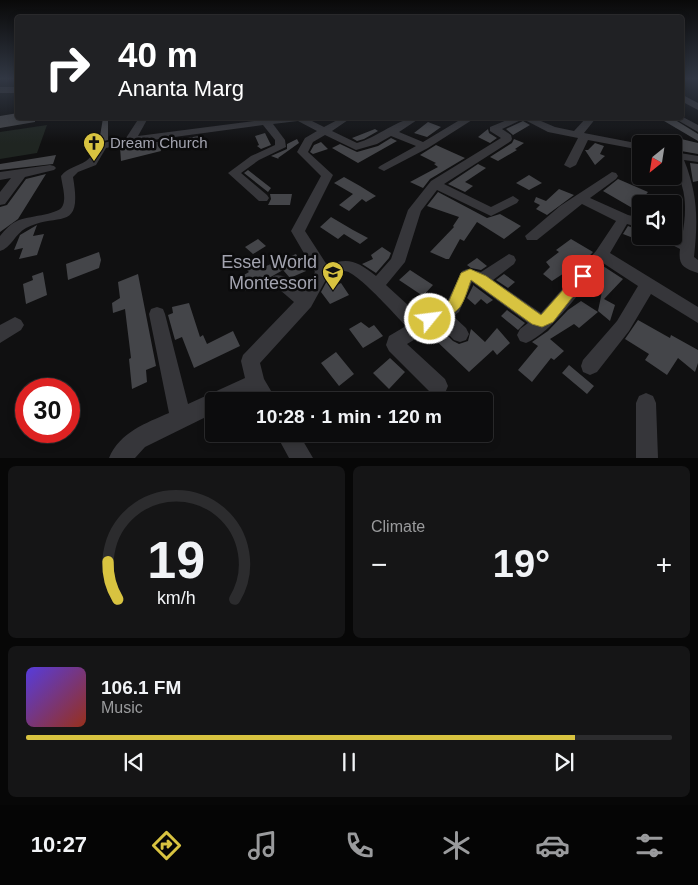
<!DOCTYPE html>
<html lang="en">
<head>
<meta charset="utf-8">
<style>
  :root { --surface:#0c0c0d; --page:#151516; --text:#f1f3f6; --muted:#9a9b9d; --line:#2c2c2e; --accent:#d8c340 }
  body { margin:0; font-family:Helvetica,sans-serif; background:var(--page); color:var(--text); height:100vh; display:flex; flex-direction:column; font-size:19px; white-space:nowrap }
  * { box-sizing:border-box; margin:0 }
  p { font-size:16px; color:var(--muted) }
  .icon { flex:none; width:28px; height:28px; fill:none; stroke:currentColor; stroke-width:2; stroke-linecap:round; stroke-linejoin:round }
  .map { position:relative; height:458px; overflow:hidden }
  .side { display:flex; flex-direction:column; gap:8px; padding:8px; background:#070707; flex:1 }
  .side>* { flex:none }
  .hud { position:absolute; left:15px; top:15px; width:669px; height:105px; border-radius:5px; box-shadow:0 2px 8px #0003,0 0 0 1px var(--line); background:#202124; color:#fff; overflow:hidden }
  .needle { width:32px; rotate:210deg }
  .fabs { position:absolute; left:632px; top:135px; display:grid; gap:10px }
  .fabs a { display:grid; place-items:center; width:50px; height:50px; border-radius:5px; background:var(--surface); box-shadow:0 2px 8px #0003,0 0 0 1px var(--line); font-size:25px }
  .speed { position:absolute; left:15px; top:378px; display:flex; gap:10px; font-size:25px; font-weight:700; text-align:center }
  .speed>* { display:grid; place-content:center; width:65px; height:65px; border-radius:50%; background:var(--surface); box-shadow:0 2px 8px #0003,0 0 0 1px var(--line); line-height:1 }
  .speed .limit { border:8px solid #d22; background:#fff; color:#111 }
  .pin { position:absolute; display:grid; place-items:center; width:42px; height:42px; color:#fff; margin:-21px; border-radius:10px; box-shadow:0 2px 8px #0006 }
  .me { position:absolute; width:55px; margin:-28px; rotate:61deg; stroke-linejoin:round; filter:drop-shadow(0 0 4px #0008) }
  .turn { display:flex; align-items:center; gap:18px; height:105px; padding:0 20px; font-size:22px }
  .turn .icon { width:65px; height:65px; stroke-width:2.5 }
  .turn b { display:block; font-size:35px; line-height:42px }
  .big { font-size:38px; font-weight:700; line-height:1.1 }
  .side .widget { flex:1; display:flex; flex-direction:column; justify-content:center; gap:8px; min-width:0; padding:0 18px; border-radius:8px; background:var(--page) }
  .side .dial { align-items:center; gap:0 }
  .dial svg { height:130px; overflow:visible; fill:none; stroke:var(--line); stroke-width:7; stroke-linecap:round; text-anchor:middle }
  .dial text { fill:var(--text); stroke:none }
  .song { display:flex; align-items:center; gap:15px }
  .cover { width:60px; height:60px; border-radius:8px; background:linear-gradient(135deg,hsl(250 70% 55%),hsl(10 70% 35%)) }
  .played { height:5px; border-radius:2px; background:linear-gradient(90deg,var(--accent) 85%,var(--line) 85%) }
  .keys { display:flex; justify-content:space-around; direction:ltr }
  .heat { display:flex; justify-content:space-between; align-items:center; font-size:28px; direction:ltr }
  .side .tiles { flex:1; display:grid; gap:8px; grid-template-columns:1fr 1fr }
  .widget:last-child { grid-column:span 2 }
  .trip { position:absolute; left:205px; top:392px; width:288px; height:50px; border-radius:5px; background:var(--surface); box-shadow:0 2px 8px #0003,0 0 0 1px var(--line); font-weight:700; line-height:50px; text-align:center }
  .dock { display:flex; height:80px; justify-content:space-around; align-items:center; background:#050505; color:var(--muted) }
  .dock .icon { width:35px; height:35px }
  .dock .selected { color:var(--accent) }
  .dock b { font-size:22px; color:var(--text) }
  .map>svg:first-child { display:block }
  .green { fill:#1f2521 }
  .building { fill:#444549 }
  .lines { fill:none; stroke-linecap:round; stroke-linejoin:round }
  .minor { fill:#36363a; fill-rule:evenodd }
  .route { fill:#d8c340; stroke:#8c7f2a }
  .labels { text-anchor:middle; stroke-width:5; stroke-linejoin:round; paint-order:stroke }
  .far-poi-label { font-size:15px; fill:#a3a4b0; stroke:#0b0b0c; text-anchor:start }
  .poi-label { font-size:18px; fill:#a3a4b0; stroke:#0b0b0c; text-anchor:end }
</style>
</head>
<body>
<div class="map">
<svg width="698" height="458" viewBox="0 0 698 458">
  <rect width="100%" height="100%" fill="#101011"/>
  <path class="green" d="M47 125 37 153 0 159V132Z"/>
  <path class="building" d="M18 113V118H35V122L0 128V116Z
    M103 118H108V140L99 142Z
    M659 118H672L698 134V141Z
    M523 121 530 125 513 135 506 129Z
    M428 122 441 127 427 137 414 133Z
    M375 129 378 131 364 139 357 141 352 138Z
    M488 129 489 133 497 138 490 143 478 137Z
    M265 133 271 145 261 149 257 146 259 145 255 136Z
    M199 136V145L181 148V139Z
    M673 137 698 143V154L681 151Z
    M391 138 397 141 358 163 332 148 340 144 357 152 378 146Z
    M297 139 299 143 278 158 279 159 271 156 287 149V144Z
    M514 139 524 143 515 149 517 150 498 161 490 157 512 143Z
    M154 142H159L161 151 121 161 120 147Z
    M321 142 328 149 313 154 310 152 314 145Z
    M595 143 604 146 600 154 605 156 595 165 585 150H588Z
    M436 145 465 158 430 179 423 188 410 182 438 167 434 164 436 163 420 155Z
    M56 155 53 164 0 170V164Z
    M690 163 698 164V181L693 182Z
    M478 164 486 168 465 182 473 186 465 192 448 184Z
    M248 170 271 188 268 192 244 173Z
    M46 174 18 219 0 232V207L7 205 26 179Z
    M529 175 542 183 529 190 516 183Z
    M344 177 360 186 376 196 366 202 362 199 349 211 339 205 353 194 334 183Z
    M618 179 648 192 634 209 603 191Z
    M559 189 574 195 547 215 536 209 540 205 534 202 536 197 546 201Z
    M438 192 487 218 500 214 521 226 504 239 477 222 464 241 460 239 449 259H446L430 252 454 227 453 226 459 217 427 206Z
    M270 194H292L290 205H268L271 199Z
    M669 195 683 199V209L674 206V204L667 203Z
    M331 217 353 230 368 238 360 244 344 234 338 239 320 227Z
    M37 225 33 236 44 234 37 255 19 259 23 248 14 250 20 235Z
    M628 226 641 231V241L623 234Z
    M258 239 266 246 253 254 245 247Z
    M571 239 593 252 580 266 578 264 552 281 543 274 550 267 546 262 559 252 556 250Z
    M382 247 391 253 389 258 376 273 362 264 373 259 371 255Z
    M99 252 101 260 99 268 68 280 66 264Z
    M296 254 306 271 290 278 283 270 246 291 237 279 249 272 246 269 262 261 266 266Z
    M477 258 487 266 481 270 471 268 467 265Z
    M603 266 623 279 604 299 615 305 610 321 598 311 604 282 595 276Z
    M410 270 433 285 423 296 399 280Z
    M43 272 47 295 26 304 23 284 33 280 32 276Z
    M138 274 156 366 146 370 147 382 132 389 129 359 131 358 125 309 113 313 112 303 120 298 118 282Z
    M504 274 515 282 508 288 496 280Z
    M328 279 333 287 341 283 349 295 330 304 321 292Z
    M473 286V285L493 300 487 304 481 299 475 305 467 298Z
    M581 301 598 312 579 328 574 324 550 339 564 351 554 360 551 358 532 382 518 370 538 346 532 342 548 331 568 310Z
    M189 303 200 337 203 335 207 344 233 331 240 346 194 368 182 337 175 340 168 315 173 313 172 307Z
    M507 310 525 323 518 330 501 316Z
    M638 320 670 338 671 335 698 350V363L695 372 678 358 667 375 645 360 649 354 625 339Z
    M361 322 369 328 374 325 383 336 363 348 349 329Z
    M439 327 453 341 459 344 468 341 471 329 485 342 497 328 510 343 497 355 493 350 469 372 428 333Z
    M336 352 354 374 339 386 321 363Z
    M390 358 405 372 389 389 373 373Z
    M569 365 594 386 587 394 562 373Z"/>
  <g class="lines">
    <path class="minor" d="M0 87H18V93H0Z
      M681 94 698 103V110L681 101Z
      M681 116 698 125V132L674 118H681Z
      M139 118H148L138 136 277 118H306L324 127 341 118H351L332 131 357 143C377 138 401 116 420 118L399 132 423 142 463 118H473L472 120 428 148 384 171 378 168 380 166 416 146 391 136 377 144 356 150 325 135 313 142 308 152 333 175 305 231 327 265C349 257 357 261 376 276L391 259 408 210 431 181 501 138 490 131V127L512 118H534L555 127 574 131 586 118H596L584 133 641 144V150L588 140 576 165 570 168 564 165 578 138 548 132 523 119 502 129 511 135 512 139 511 141 444 184 491 207 513 196 519 200 517 203 491 216 437 190 421 211 405 262 386 285 421 317 447 302 462 271 467 269 481 272 509 254 514 256 516 260 514 264 493 280 541 313 596 251 616 221 582 204 537 240H527L525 236 560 206 612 172 616 173 618 176 616 179 590 198 628 215 641 218V228L627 224 610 253 698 307V323L651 294 629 331 597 372 590 375 583 372 581 366 583 360 617 321 638 286 603 263C585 285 552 333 526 343L520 341 517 335 520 329 528 323 472 282 459 312 453 316 466 328 469 334 466 340 460 342 454 340 439 325 407 344 445 379 448 386 445 393 438 396 431 393 389 351 386 345 389 336 406 326C396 316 356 270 344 271 339 271 333 275 328 276L311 307 260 363 264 379 277 401H256L252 395 238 401H214V413L145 447 135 458H109C120 432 146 423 169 413L149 314 151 309 157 307 163 309 165 314 188 404 245 378 241 361 243 355 294 302 273 284 271 280 273 276C285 272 294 284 303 291L315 272 291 231 321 176 297 152 305 138 317 131 298 121 273 124 285 140 286 147 259 160 241 173 267 195 269 198 267 201H259L228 173 251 156 275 145V140L263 125 130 143 106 148 96 165 78 172 73 177C83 234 58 211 26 228 15 234 11 248 0 251V236C5 230 10 224 17 221 27 216 57 215 62 207 67 199 62 185 61 176 68 167 77 167 86 161 91 158 95 149 98 144L126 138Z
      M674 152 698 156V162L684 160C698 195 698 220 694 257L698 260V273C683 268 678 265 680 249L663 240 661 236H674V233L682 237C685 220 687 203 682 186 679 174 673 164 674 152Z
      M50 165 54 166 56 168 54 170 25 177 5 204 0 205V192L11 178 0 180V172Z
      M15 317 21 320 24 325 21 330 0 343V325Z
      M646 393 653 396 656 403 658 458H636V403L639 396Z
      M276 434H299L313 458H289Z"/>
  </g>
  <linearGradient id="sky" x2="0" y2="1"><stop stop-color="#090909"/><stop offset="0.55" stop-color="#313743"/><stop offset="1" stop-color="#313743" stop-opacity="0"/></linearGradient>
  <rect width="698" height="143" fill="url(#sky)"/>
  <path class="route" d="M470 269 486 276 541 315 578 273H587L589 276 553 322 542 327 532 324 471 280C468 288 465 300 460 307 455 314 432 326 425 324L422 319 425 315 449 301 461 273Z"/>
  <defs>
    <g id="church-pin" transform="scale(1.125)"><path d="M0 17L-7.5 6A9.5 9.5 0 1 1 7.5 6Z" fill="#d8c340" stroke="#0b0b0c"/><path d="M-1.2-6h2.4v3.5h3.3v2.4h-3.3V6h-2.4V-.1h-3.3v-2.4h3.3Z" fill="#111"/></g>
    <g id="school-pin" transform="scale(1.125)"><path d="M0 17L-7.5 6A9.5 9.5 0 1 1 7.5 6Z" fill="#d8c340" stroke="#0b0b0c"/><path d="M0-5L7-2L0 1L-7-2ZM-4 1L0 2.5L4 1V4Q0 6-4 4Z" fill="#111"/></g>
  </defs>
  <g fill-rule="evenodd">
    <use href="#church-pin" x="94" y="143"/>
    <use href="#school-pin" x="333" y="272"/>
  </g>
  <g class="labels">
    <g class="far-poi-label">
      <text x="110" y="148">Dream Church</text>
    </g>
    <g class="poi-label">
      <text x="317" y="268">Essel World<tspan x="317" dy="21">Montessori</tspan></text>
    </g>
  </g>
</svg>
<div class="fabs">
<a><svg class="needle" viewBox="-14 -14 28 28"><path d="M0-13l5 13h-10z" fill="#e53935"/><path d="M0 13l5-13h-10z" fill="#9a9b9d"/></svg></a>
<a><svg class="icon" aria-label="sound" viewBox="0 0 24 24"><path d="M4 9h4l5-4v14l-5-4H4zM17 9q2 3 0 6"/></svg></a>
</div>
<div class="speed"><div class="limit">30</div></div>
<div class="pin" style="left:583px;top:276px;background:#d93025"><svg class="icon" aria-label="arrive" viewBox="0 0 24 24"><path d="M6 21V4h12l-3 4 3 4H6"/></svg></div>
<svg class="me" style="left:430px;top:319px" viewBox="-20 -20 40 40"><circle r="17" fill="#d8c340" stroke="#fff" stroke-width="3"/><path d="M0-11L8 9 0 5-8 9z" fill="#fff"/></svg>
<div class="trip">10:28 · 1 min · 120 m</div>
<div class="hud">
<div class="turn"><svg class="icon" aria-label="right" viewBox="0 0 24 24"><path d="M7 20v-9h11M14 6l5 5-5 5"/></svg><div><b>40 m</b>Ananta Marg</div></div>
</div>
</div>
<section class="side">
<div class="tiles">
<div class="widget dial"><svg viewBox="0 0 100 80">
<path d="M14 69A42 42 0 1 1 86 69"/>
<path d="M14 69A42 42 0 0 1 8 46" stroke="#d8c340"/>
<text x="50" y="56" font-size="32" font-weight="700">19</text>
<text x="50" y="72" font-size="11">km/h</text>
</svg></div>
<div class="widget"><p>Climate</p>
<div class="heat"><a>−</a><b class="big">19°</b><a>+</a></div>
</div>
<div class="widget">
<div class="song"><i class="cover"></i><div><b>106.1 FM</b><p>Music</p></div></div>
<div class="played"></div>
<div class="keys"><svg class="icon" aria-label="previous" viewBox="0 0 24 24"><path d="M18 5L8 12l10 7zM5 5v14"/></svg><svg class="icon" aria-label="pause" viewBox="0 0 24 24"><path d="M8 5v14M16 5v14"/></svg><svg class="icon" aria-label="next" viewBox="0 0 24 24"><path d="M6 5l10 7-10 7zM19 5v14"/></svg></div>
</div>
</div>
</section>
<nav class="dock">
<b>10:27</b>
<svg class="icon selected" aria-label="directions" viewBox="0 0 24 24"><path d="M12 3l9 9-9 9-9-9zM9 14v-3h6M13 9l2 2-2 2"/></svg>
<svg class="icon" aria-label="music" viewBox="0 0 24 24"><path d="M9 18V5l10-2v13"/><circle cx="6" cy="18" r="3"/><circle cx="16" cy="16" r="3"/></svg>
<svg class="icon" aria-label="phone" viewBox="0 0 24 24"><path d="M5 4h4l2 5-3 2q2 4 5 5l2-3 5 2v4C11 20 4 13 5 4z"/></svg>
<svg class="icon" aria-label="climate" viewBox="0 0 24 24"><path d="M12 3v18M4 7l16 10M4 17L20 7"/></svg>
<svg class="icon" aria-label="car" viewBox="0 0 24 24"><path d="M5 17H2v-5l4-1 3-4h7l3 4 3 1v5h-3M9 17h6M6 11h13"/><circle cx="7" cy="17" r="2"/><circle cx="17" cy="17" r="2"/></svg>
<svg class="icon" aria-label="filters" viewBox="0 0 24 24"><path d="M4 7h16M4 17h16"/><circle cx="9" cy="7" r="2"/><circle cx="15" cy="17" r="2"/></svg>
</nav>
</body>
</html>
